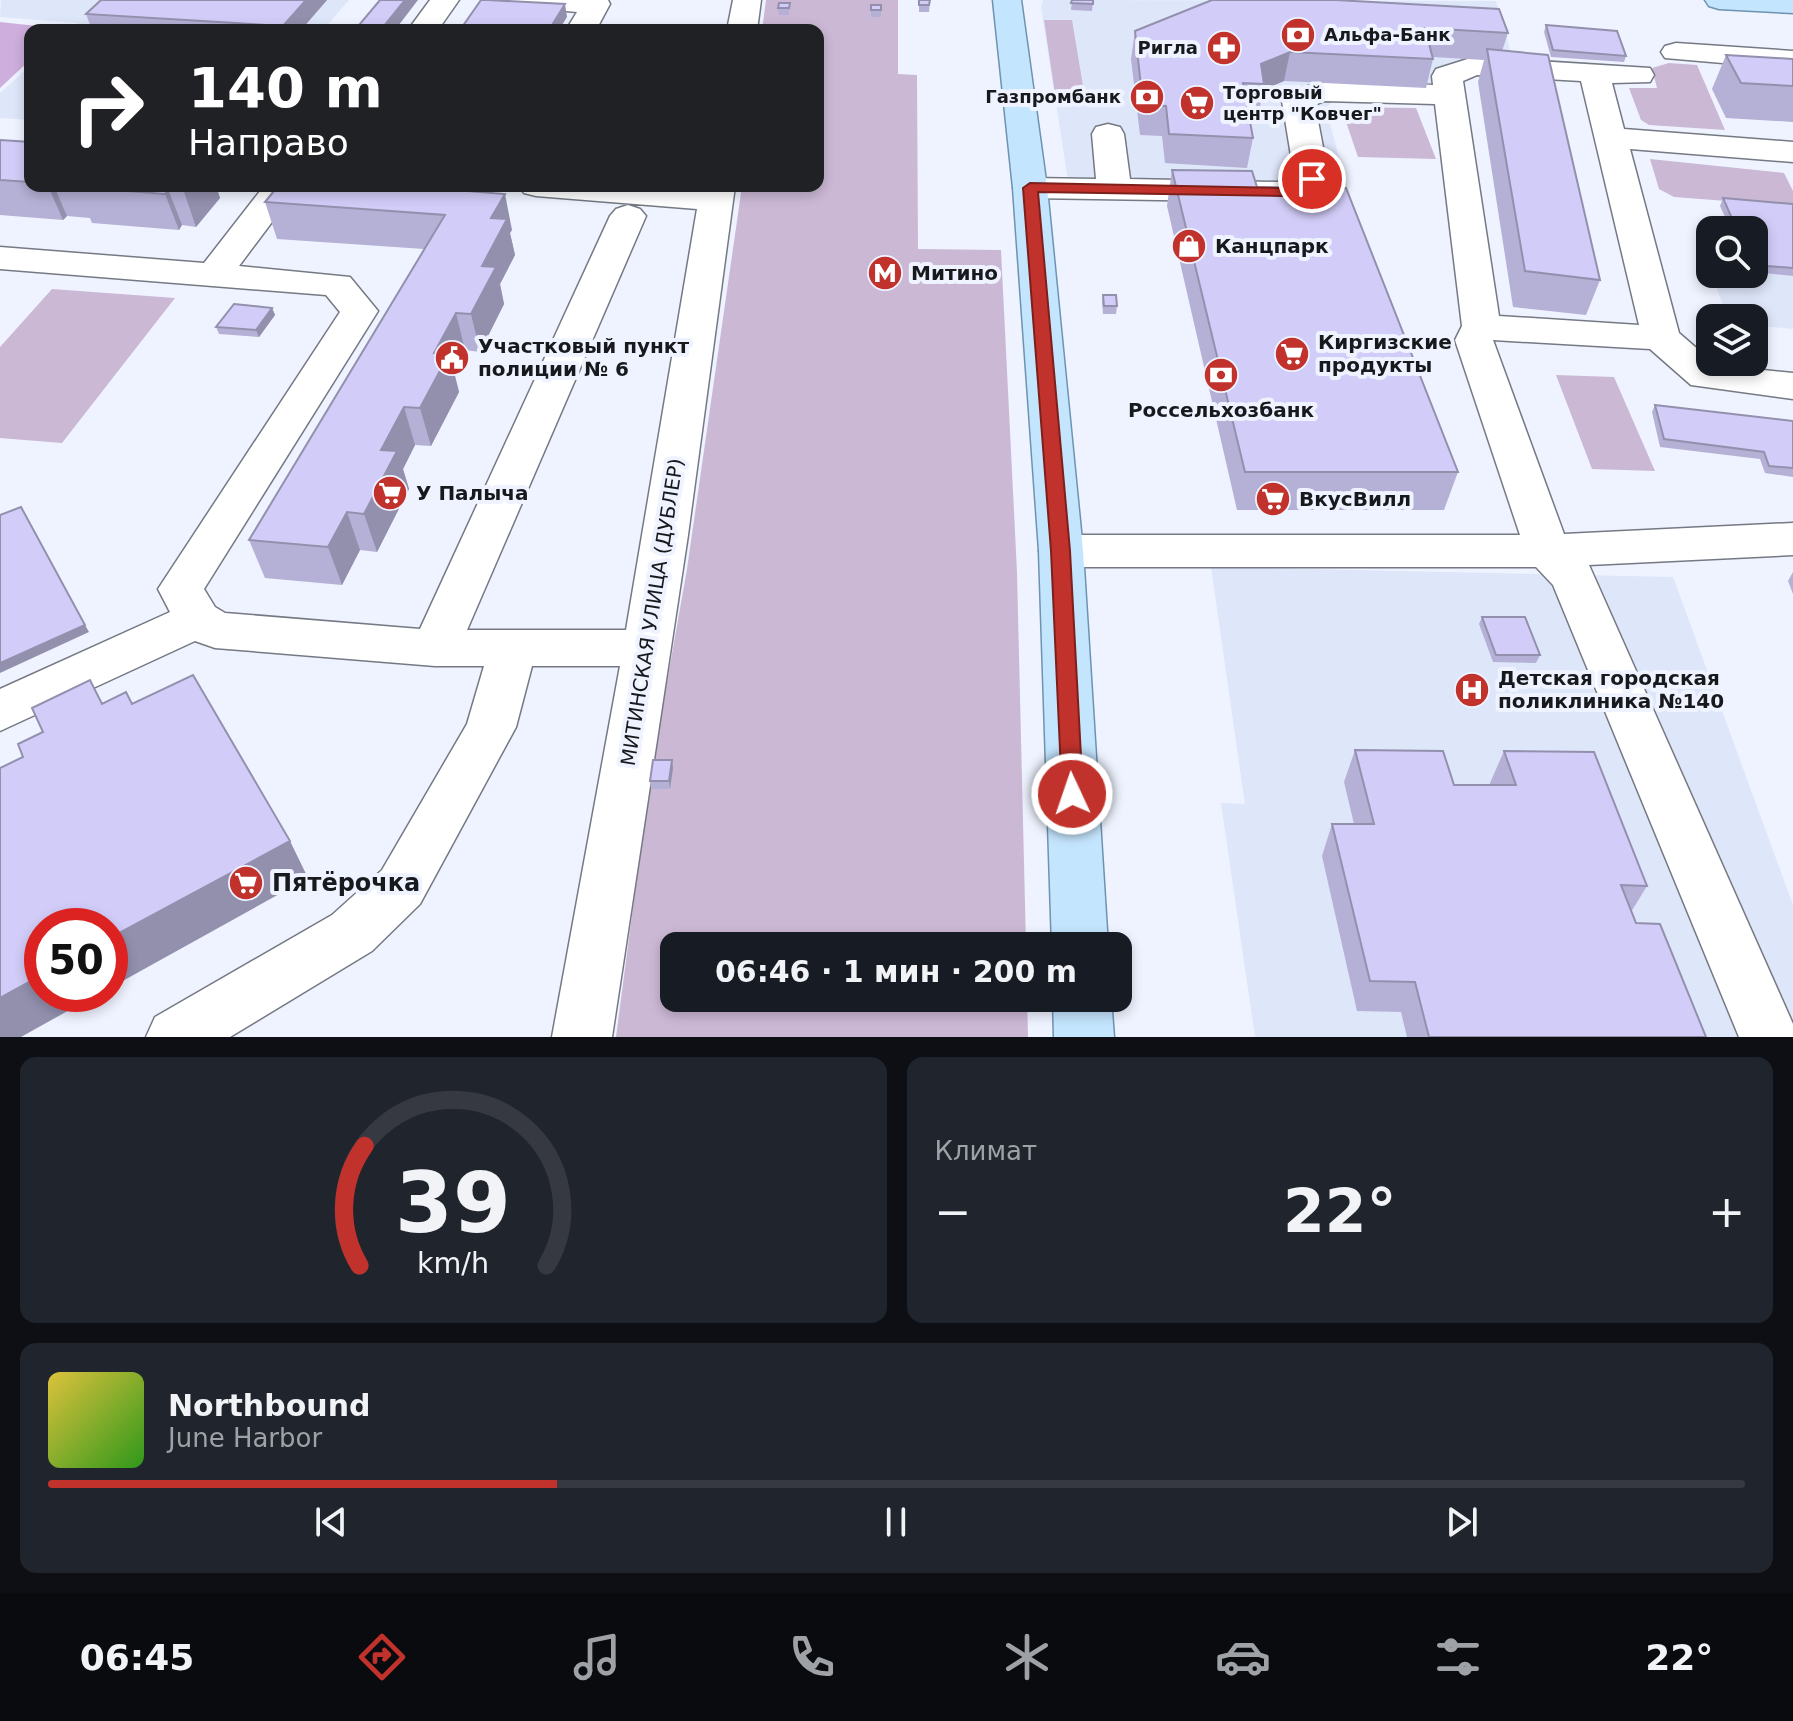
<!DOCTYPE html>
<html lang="ru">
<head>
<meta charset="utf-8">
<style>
  :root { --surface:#171b24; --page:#20242c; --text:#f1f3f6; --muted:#9ea1a6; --line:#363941; --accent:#c0322b }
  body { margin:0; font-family:"DejaVu Sans",sans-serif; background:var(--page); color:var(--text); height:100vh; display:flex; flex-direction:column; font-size:30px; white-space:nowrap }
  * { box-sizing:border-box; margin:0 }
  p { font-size:26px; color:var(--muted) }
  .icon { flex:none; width:44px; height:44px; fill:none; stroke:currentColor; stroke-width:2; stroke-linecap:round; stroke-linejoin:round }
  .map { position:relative; height:1037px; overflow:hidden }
  .drawer { display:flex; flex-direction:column; gap:20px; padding:20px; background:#0d0f14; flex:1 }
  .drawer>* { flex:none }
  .hud { position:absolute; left:24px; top:24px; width:800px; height:168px; border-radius:16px; box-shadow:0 4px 12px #0003; background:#202124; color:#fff; overflow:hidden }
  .tools { position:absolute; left:1696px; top:216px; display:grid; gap:16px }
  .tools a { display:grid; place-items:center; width:72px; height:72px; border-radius:16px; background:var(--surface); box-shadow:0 4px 12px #0003; font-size:40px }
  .speed { position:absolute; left:24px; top:908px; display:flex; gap:16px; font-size:40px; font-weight:700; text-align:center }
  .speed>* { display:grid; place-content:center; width:104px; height:104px; border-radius:50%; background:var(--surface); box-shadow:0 4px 12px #0003; line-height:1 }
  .speed .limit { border:12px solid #d22; background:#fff; color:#111 }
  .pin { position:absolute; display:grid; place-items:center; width:68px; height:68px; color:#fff; margin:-34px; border:4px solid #fff; border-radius:50%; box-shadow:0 2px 8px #0007 }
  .me { position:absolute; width:88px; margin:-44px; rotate:357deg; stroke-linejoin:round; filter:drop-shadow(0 0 6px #0008) }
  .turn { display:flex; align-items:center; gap:28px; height:168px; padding:0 32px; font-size:36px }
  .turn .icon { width:104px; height:104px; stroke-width:2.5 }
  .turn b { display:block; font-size:56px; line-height:68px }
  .big { font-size:60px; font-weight:700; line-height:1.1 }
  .drawer .widget { flex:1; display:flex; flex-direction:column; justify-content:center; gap:12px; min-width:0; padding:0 28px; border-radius:16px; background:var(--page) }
  .drawer .dial { align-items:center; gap:0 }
  .dial svg { height:208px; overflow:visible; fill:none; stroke:var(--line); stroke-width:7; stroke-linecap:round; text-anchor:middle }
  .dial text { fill:var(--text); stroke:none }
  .song { display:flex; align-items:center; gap:24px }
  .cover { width:96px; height:96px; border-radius:12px; background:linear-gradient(135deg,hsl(50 70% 55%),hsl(110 70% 35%)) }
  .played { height:8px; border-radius:4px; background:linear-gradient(90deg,var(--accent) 30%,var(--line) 30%) }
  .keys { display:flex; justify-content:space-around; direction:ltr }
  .heat { display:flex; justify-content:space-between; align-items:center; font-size:44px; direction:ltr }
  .drawer .tiles { flex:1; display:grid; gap:20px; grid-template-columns:1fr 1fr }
  .widget:last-child { grid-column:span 2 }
  .trip { position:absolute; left:660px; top:932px; width:472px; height:80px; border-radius:16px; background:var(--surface); box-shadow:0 4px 12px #0003; font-weight:700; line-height:80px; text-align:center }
  .dock { display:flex; height:128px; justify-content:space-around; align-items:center; background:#090b0e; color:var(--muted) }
  .dock .icon { width:56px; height:56px }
  .dock .selected { color:var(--accent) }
  .dock b { font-size:36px; color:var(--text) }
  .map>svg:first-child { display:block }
  .built { fill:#dee6f9 }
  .green { fill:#cbb8d5 }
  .forest { fill:#ceaedd }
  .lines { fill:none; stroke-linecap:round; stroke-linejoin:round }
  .minor-casing { stroke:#747983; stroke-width:3 }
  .major-casing { stroke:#6e93af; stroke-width:3 }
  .minor { fill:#fff; fill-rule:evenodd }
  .major { fill:#c4e5fe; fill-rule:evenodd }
  .wall { fill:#b5b0d5 }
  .shaded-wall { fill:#9390ae }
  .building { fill:#d2cdf8; stroke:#9390ae; stroke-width:2 }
  .route { fill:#c0322b; stroke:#7d201c; stroke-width:2 }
  .labels { text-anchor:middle; stroke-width:8; stroke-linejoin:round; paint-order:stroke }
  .far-poi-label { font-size:18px; font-weight:bold; fill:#18191d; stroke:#eef3ff; text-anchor:start }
  .poi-label { font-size:20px; font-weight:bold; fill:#18191d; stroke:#eef3ff; text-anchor:start }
  .street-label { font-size:20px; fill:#18191d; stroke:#eef3ff }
  .near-poi-label { font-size:24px; font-weight:bold; fill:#18191d; stroke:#eef3ff; text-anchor:start }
</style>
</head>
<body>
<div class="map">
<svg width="1793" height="1037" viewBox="0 0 1793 1037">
  <rect width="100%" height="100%" fill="#eef3ff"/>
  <path class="built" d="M349 0 323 30H70L77 23 0 17 1 0Z
    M1043 0 1496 1 1514 63 1457 75 1460 101 1338 98 1326 107 1349 197 1070 193 1041 7Z
    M30 66V120L0 118V93Z
    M1754 272 1793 276V329L1754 325V318H1728L1711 274Z
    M1211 567 1673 577 1793 905V1037H1255L1221 803 1245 804Z"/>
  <path class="green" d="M766 0H898V74L917 75 918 249 1001 250 1017 572 1026 946H674V998H1027L1028 1037H616L650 778 687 569 742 186H818V30H762Z
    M1044 20H1072L1085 98 1056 101Z
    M1669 63 1697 65 1725 130 1649 125 1641 120 1629 88H1657L1652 68Z
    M1341 107 1416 108 1436 159 1358 157Z
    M1650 159 1784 173 1793 191V206L1674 197 1659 189Z
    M52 289 175 298 62 443 0 438V347Z
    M1556 375 1614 377 1655 471 1592 469Z"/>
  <path class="forest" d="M0 22 65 29 30 30V60L0 88Z"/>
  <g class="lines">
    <g class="minor-casing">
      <path id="minor" d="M430 0H459L438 30H408Z
        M509 0H608L610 4 596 30H566L577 12 513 6Z
        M733 0H761L757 30H727Z
        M1676 43 1793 51V69L1665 58 1661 52 1665 46Z
        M1474 57 1650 68 1654 75 1650 82 1612 83 1624 129 1793 142V162L1630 149 1679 333 1716 365 1793 373V399L1691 385 1650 349 1493 340 1564 534 1793 523V555L1589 565 1793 1024V1037H1739L1553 585 1536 567H1061L1045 562 1039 551 1045 540 1061 535H1520L1455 340 1462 326 1435 104 1324 101 1315 105 1329 179 1324 186 1282 202 1030 198 1018 195 1013 188 1018 181 1030 178 1096 179 1092 134 1096 127 1108 124 1120 127 1124 134 1130 179 1277 182 1294 174 1282 101C1303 71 1398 84 1433 85L1432 76 1436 69ZM1477 75 1581 81 1639 325 1499 316 1463 81Z
        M264 186H299L239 266 350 277 378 311 204 589 215 607 225 613 420 629 610 216 616 209 628 205 640 209 646 216 467 630H626L697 209 536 196 524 193 519 186 701 188V186H735L688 535 612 1037H552L620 666H532L516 727 420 904 372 951 230 1037H146L155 1017 332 915 382 870 467 724 484 666H435L215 648 195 641 0 731V689L170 612 158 589 340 312 326 295 0 269V247L204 263Z"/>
    </g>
    <g class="major-casing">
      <path id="major" d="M993 0H1021L1047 188 1083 551 1108 946H1052L1039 551 1013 188Z
        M1705 0H1793V13L1719 9 1709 6Z
        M1053 998H1111L1114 1037H1054Z"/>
    </g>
    <use href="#minor" class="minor"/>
    <use href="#major" class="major"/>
  </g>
  <path class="wall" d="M327 0 301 30H92L86 14Z
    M380 0 395 30H361L359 25Z
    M919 0H930L929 12H919Z
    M1072 0H1093L1092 11 1071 10Z
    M1212 0 1508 33 1502 51 1600 280 1586 315 1513 307 1478 82 1484 60 1433 57V59L1426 88 1284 81 1263 90 1259 113H1248L1253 138 1247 168 1165 163 1162 136 1140 135 1131 59 1135 31Z
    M790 3 789 15H779L778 8Z
    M871 5H881V17H871Z
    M1546 25 1626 56 1624 62 1551 57 1544 32Z
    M1726 55 1793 59V122L1726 118 1712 89Z
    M0 140 30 142V186H216L220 198 196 227 182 225 179 230 92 223 90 218 67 216 63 220 0 215Z
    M1172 170 1257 187 1458 472 1444 510H1237L1167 206Z
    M463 191 512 230 510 233 515 255 500 284 504 304 480 352 465 350 454 372 459 392 431 446 415 445 403 469 409 489 377 552 360 550 342 585 265 578 249 540 424 249 277 239 265 202Z
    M1723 198 1793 204V276L1754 272V230H1731L1720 206Z
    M1103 295 1117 306 1116 314H1103L1102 302Z
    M272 308 275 315 259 337 219 334 216 327Z
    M1655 405 1793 422V477L1765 473 1760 459 1660 447 1652 412Z
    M1793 572V594L1788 581Z
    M1482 617 1540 655 1536 663 1493 662 1479 624Z
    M1355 750 1454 785H1490V783L1504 751 1647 886 1631 912 1636 923 1706 1037H1407L1401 1012 1357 1011 1322 856 1332 824H1354L1344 782Z
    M673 768 670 789H651L650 781Z
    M760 998 759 1011H738L737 1003Z"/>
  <path class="shaded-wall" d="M306 0H327L301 30H284L283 26Z
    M405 0H418L395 30H385L384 26Z
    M565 4 567 17 559 30H549Z
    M1290 52 1284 81 1263 90 1264 84 1261 64Z
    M48 186H54L67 216 63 220Z
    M182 186H216L220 198 196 227Z
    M457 186H462L469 215 454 190Z
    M168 189 182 225 179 230 165 194Z
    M505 194 512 230 510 233 515 255 500 284 504 304 480 352 471 314 491 218Z
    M272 308 275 315 259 337 256 330Z
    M456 313 465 350 454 372 459 392 431 446 420 408 434 353Z
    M404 407 415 445 403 469 409 489 377 552 364 514 381 450Z
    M347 512 360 550 342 585 328 547Z
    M85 625 89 632 0 673V663Z
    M672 760 673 768 670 789 669 781Z
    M290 841 308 878 110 988V938Z
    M42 975V994H98L21 1037H0V998Z"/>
  <path class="building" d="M101 0H306L283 26 86 14Z
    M380 0H405L384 26 359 25Z
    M481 0H488L565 4 549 30H460Z
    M919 0H930L929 5H919Z
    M1072 0H1093V4L1071 3Z
    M1212 0H1336L1499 9 1508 33 1425 28 1433 59 1290 52 1261 64 1264 84 1243 83 1253 138 1169 134 1166 106 1143 105 1135 31Z
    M779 3H790L789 8H778Z
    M871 5H881V10H871Z
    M1546 25 1617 31 1626 56 1553 50Z
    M1487 49 1548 55 1600 280 1525 271Z
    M1726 55 1793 59V86L1741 83Z
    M0 140 30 142V182L0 180Z
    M1172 170 1252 171 1257 187 1346 188 1458 472H1245Z
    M77 186H187L183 190 168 189 165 194 76 187Z
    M278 186H457L454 190 505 194 491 218 507 219 482 266 496 267 471 314 456 313 434 353 449 354 420 408 404 407 381 450 397 451 364 514 347 512 328 547 249 540 445 215 265 202Z
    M1723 198 1793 204V268L1754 265V230H1737Z
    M1103 295H1116L1117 306H1104Z
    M234 304 272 308 256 330 216 327Z
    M1655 405 1793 421V468L1769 466 1764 452 1664 439Z
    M21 507 85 625 0 663V515Z
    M1482 617H1525L1540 655H1496Z
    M193 675 290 841 110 938V926H42V975L0 998V768L23 757 18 744 43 732 32 708 90 680 102 704 126 692 132 704Z
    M1355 750 1443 751 1454 785H1516L1504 751 1594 752 1647 886 1621 885 1636 923 1660 924 1706 1037H1429L1415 982 1370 981 1332 824H1374Z
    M653 760H672L669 781H650Z
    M738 998H759L758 1004 737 1003Z"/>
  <path class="route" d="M1312 175 1317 176V182L1282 196 1038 192 1070 551 1083 794 1080 800 1072 803 1065 800 1062 794 1051 551 1023 188 1030 183 1280 188Z"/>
  <defs>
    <g id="bank-disc" transform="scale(1.8)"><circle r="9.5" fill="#c0322b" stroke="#eef3ff"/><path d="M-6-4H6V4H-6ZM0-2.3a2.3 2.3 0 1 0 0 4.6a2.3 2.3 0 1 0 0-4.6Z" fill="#fff"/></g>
    <g id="pharmacy-disc" transform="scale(1.8)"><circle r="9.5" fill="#c0322b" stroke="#eef3ff"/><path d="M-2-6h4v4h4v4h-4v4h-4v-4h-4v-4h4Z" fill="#fff"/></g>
    <g id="supermarket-disc" transform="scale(1.8)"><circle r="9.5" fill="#c0322b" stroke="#eef3ff"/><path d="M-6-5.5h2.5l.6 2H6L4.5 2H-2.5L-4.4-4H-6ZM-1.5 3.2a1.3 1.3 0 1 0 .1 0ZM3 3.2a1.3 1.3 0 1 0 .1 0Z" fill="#fff"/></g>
    <g id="shop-disc" transform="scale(1.8)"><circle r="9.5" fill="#c0322b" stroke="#eef3ff"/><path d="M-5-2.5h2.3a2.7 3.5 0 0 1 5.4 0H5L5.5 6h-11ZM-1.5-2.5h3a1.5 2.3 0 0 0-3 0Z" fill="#fff"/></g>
    <g id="metro-disc" transform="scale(1.8)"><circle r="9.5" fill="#c0322b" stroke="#eef3ff"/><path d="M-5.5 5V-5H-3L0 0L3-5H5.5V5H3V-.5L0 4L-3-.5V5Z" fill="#fff"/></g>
    <g id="civic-disc" transform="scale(1.8)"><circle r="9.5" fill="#c0322b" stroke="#eef3ff"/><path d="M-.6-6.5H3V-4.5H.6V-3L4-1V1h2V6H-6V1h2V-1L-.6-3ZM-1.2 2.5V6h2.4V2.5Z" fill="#fff"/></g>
    <g id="hospital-disc" transform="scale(1.8)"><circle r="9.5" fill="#c0322b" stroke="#eef3ff"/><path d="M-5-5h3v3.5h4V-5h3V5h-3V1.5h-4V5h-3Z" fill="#fff"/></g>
  </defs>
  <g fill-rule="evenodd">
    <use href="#bank-disc" x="1298" y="35"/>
    <use href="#pharmacy-disc" x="1224" y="48"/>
    <use href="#bank-disc" x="1147" y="97"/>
    <use href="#supermarket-disc" x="1197" y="103"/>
    <use href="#shop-disc" x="1189" y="246"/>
    <use href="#metro-disc" x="885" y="273"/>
    <use href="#supermarket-disc" x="1292" y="354"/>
    <use href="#civic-disc" x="452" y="358"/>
    <use href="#bank-disc" x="1221" y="375"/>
    <use href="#supermarket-disc" x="390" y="493"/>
    <use href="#supermarket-disc" x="1273" y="499"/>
    <use href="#hospital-disc" x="1472" y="690"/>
    <use href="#supermarket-disc" x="246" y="883"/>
  </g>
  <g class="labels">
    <g class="far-poi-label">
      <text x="1324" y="41">Альфа-Банк</text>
      <text x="1198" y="54" text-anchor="end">Ригла</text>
      <text x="1223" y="99">Торговый<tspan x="1223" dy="21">центр "Ковчег"</tspan></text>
      <text x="1121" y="103" text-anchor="end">Газпромбанк</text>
    </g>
    <g class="poi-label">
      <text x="1215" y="253">Канцпарк</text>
      <text x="911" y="280">Митино</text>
      <text x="1318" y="349">Киргизские<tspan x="1318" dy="23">продукты</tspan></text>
      <text x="478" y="353">Участковый пункт<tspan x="478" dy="23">полиции № 6</tspan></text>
      <text x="1221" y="417" text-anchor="middle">Россельхозбанк</text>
      <text x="416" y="500">У Палыча</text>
      <text x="1299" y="506">ВкусВилл</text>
      <text x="1498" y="685">Детская городская<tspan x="1498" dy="23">поликлиника №140</tspan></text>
    </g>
    <g class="street-label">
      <text transform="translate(652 612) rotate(-81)" y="7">МИТИНСКАЯ УЛИЦА (ДУБЛЕР)</text>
    </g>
    <g class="near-poi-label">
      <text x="272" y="891">Пятёрочка</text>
    </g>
  </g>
</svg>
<div class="tools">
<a><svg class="icon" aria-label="search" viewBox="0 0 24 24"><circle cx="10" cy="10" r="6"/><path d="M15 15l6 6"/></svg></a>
<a><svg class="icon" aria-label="layers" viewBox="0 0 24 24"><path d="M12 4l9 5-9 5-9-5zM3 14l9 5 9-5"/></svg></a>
</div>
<div class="speed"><div class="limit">50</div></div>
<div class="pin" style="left:1312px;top:179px;background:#d93025"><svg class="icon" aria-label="arrive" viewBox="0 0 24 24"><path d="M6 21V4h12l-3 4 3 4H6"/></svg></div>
<svg class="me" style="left:1072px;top:794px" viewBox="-20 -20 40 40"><circle r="17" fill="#c0322b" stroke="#fff" stroke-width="3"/><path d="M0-11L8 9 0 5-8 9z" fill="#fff"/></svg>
<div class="trip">06:46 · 1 мин · 200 m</div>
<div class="hud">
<div class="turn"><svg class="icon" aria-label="right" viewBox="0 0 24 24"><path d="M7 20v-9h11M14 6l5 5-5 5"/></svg><div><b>140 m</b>Направо</div></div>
</div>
</div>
<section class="drawer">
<div class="tiles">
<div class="widget dial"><svg viewBox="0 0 100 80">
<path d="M14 69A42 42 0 1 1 86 69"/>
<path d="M14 69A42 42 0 0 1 16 23" stroke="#c0322b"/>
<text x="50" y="56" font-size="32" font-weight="700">39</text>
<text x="50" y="72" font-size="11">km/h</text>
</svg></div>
<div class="widget"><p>Климат</p>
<div class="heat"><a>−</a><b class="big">22°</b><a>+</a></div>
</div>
<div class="widget">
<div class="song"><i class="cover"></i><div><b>Northbound</b><p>June Harbor</p></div></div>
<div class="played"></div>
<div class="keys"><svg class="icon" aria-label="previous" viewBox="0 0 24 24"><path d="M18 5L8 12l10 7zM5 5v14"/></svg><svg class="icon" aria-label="pause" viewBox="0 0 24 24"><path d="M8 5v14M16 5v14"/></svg><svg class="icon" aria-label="next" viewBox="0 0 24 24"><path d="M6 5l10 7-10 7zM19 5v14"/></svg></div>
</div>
</div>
</section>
<nav class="dock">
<b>06:45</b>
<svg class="icon selected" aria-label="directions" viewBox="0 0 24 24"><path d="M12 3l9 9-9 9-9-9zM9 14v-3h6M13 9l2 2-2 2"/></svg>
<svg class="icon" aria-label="music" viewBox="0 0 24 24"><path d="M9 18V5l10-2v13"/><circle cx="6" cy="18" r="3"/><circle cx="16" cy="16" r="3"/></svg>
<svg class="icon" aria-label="phone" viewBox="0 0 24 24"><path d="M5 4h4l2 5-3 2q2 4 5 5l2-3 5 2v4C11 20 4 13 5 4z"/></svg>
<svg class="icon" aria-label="climate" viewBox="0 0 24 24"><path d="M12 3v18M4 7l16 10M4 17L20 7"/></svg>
<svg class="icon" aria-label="car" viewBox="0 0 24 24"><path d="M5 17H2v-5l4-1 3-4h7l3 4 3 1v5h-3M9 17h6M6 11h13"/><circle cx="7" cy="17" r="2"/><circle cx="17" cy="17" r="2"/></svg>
<svg class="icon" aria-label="filters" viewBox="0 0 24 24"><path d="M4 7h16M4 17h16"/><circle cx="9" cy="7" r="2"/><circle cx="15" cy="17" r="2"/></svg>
<b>22°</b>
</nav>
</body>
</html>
